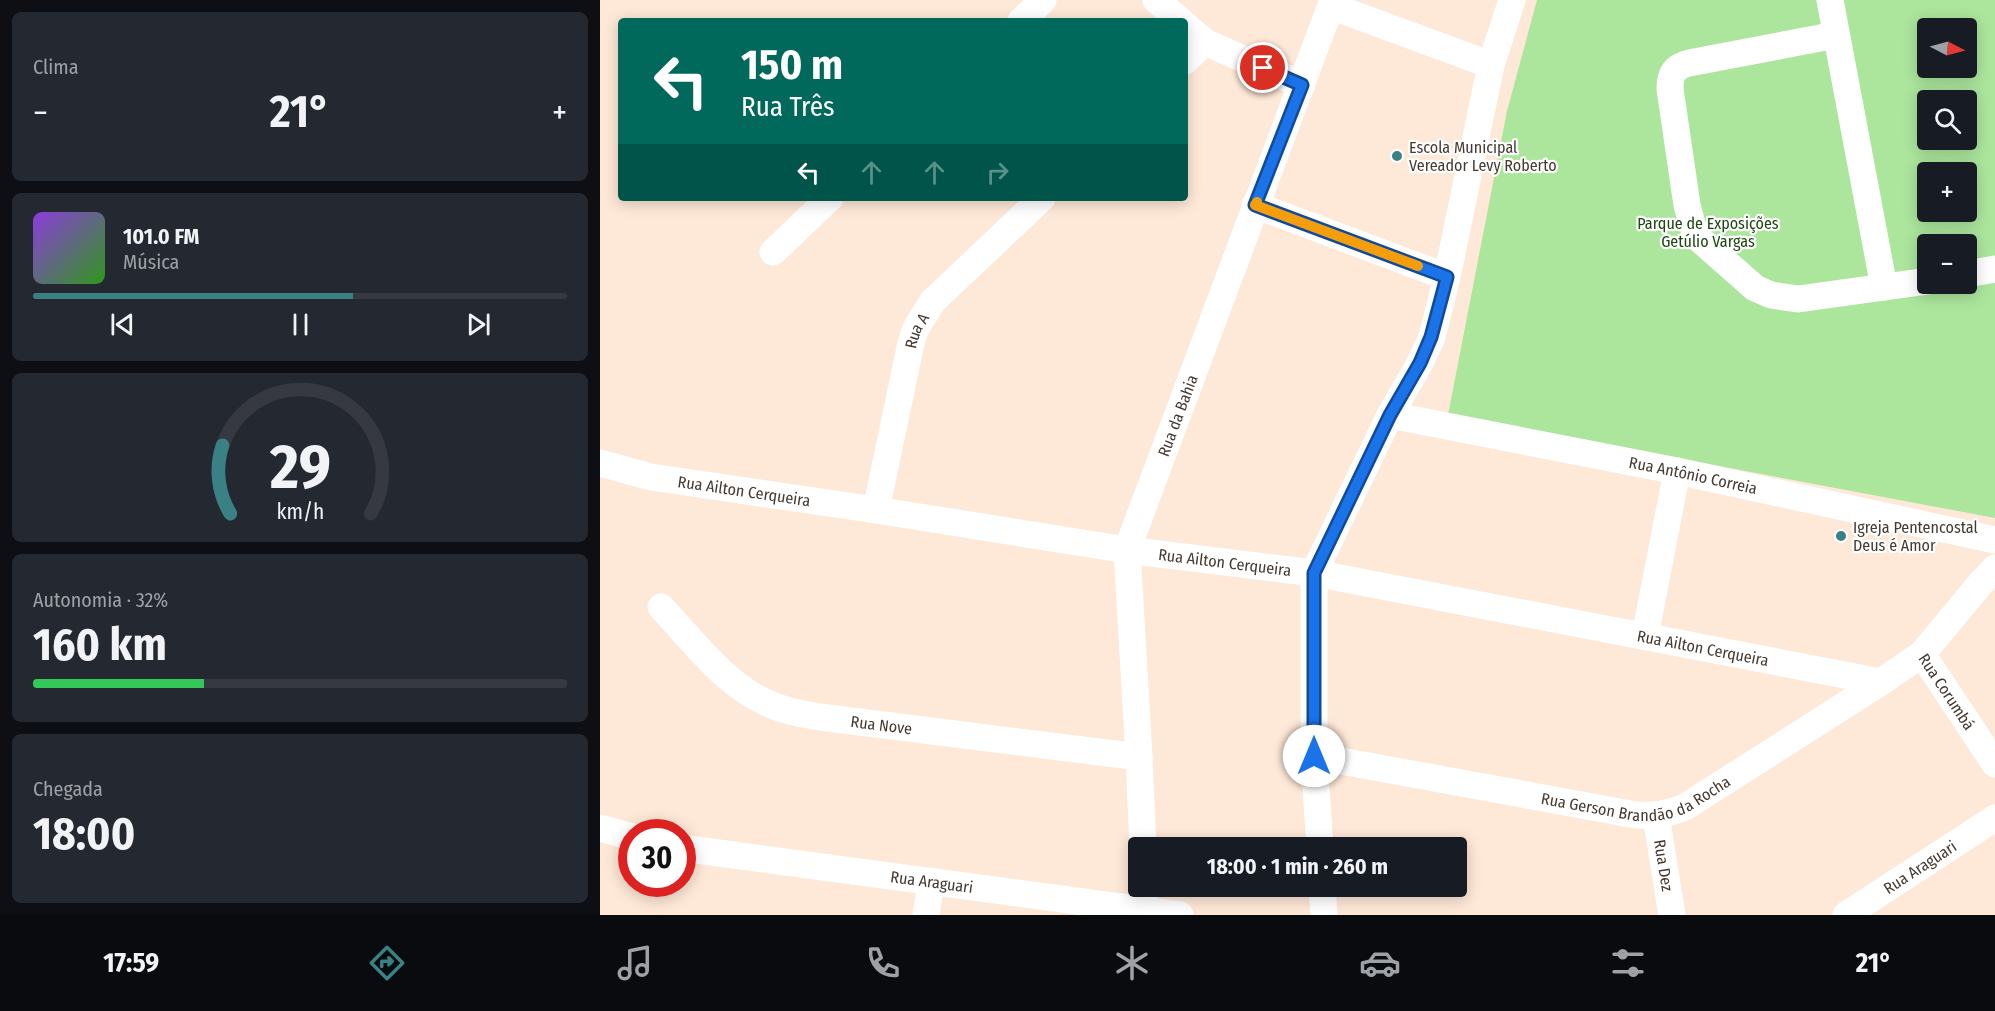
<!DOCTYPE html>
<html lang="pt">
<head>
<meta charset="utf-8">
<style>
  :root { --surface:#171b24; --page:#242831; --text:#f1f3f6; --muted:#9ea1a6; --line:#363941; --accent:#398185 }
  body { margin:0; font-family:"Fira Sans Condensed",sans-serif; background:var(--page); color:var(--text); height:100vh; display:flex; flex-direction:column; font-size:22px; white-space:nowrap }
  * { box-sizing:border-box; margin:0 }
  p { font-size:20px; color:var(--muted) }
  .icon { flex:none; width:33px; height:33px; fill:none; stroke:currentColor; stroke-width:2; stroke-linecap:round; stroke-linejoin:round }
  .map { position:relative; flex:1; overflow:hidden }
  .drawer { display:flex; flex-direction:column; gap:12px; padding:12px; background:#0d0f14; width:600px }
  .drawer>* { flex:none }
  .top-card { position:absolute; left:18px; top:18px; width:570px; height:183px; border-radius:6px; box-shadow:0 3px 15px #0003; background:#00695c; color:#fff; overflow:hidden }
  .needle { width:39px; rotate:96deg }
  .tools { position:absolute; left:1317px; top:18px; display:grid; gap:12px }
  .tools a { display:grid; place-items:center; width:60px; height:60px; border-radius:6px; background:var(--surface); box-shadow:0 3px 15px #0003; font-size:30px }
  .speed { position:absolute; left:18px; top:819px; display:flex; gap:12px; font-size:30px; font-weight:700; text-align:center }
  .speed>* { display:grid; place-content:center; width:78px; height:78px; border-radius:50%; background:var(--surface); box-shadow:0 3px 15px #0003; line-height:1 }
  .speed .limit { border:9px solid #d22; background:#fff; color:#111 }
  .pin { position:absolute; display:grid; place-items:center; width:51px; height:51px; color:#fff; margin:-26px; border:3px solid #fff; border-radius:50%; box-shadow:0 2px 6px #0007 }
  .me { position:absolute; width:66px; margin:-33px; rotate:0deg; stroke-linejoin:round; filter:drop-shadow(0 0 4px #0008) }
  .turn { display:flex; align-items:center; gap:21px; height:126px; padding:0 24px; font-size:27px }
  .turn .icon { width:78px; height:78px; stroke-width:2.5 }
  .turn b { display:block; font-size:42px; line-height:51px }
  .lanes { display:flex; align-items:center; height:57px; padding:0 24px; background:#0003; justify-content:center; gap:30px; direction:ltr }
  .lanes .off { opacity:.35 }
  .big { font-size:45px; font-weight:700; line-height:1.1 }
  .drawer .card { flex:1; display:flex; flex-direction:column; justify-content:center; gap:9px; min-width:0; padding:0 21px; border-radius:9px; background:var(--page) }
  .drawer .dial { align-items:center; gap:0 }
  .dial svg { height:156px; overflow:visible; fill:none; stroke:var(--line); stroke-width:7; stroke-linecap:round; text-anchor:middle }
  .dial text { fill:var(--text); stroke:none }
  .song { display:flex; align-items:center; gap:18px }
  .cover { width:72px; height:72px; border-radius:9px; background:linear-gradient(135deg,hsl(270 70% 55%),hsl(110 70% 35%)) }
  .played { height:6px; border-radius:3px; background:linear-gradient(90deg,var(--accent) 60%,var(--line) 60%) }
  .keys { display:flex; justify-content:space-around; direction:ltr }
  .heat { display:flex; justify-content:space-between; align-items:center; font-size:33px; direction:ltr }
  .charge { height:9px; border-radius:4px; background:linear-gradient(90deg,#34c759 32%,var(--line) 0) }
  .trip { position:absolute; left:528px; top:837px; width:339px; height:60px; border-radius:6px; background:var(--surface); box-shadow:0 3px 15px #0003; font-weight:700; line-height:60px; text-align:center }
  .tabs { display:flex; height:96px; justify-content:space-around; align-items:center; background:#090b0e; color:var(--muted) }
  .tabs .icon { width:42px; height:42px }
  .tabs .active { color:var(--accent) }
  .tabs b { font-size:27px; color:var(--text) }
  main { display:flex; flex:1; min-height:0 }
  .map>svg:first-child { display:block }
  .green { fill:#ace69d; fill-rule:evenodd }
  .lines { fill:none; stroke-linecap:round; stroke-linejoin:round }
  .minor { stroke:#fff; stroke-width:27 }
  .route-casing { stroke:#114b97; stroke-width:15 }
  .route { stroke:#1a73e8; stroke-width:10 }
  .slow { stroke:#f59e0b; stroke-width:10 }
  .poi-dot { fill:#398185; stroke:#fff; stroke-width:2 }
  .labels { text-anchor:middle; stroke-width:4.5; stroke-linejoin:round; paint-order:stroke }
  .poi-label { font-size:16px; fill:#453a32; stroke:#fff; text-anchor:start }
  .park-label { font-size:16px; fill:#1d4610; stroke:#fff }
  .street-label { font-size:16px; fill:#453a32; stroke:#fff }
</style>
</head>
<body>
<main>
<section class="drawer">
<div class="card"><p>Clima</p>
<div class="heat"><a>−</a><b class="big">21°</b><a>+</a></div>
</div>
<div class="card">
<div class="song"><i class="cover"></i><div><b>101.0 FM</b><p>Música</p></div></div>
<div class="played"></div>
<div class="keys"><svg class="icon" aria-label="previous" viewBox="0 0 24 24"><path d="M18 5L8 12l10 7zM5 5v14"/></svg><svg class="icon" aria-label="pause" viewBox="0 0 24 24"><path d="M8 5v14M16 5v14"/></svg><svg class="icon" aria-label="next" viewBox="0 0 24 24"><path d="M6 5l10 7-10 7zM19 5v14"/></svg></div>
</div>
<div class="card dial"><svg viewBox="0 0 100 80">
<path d="M14 69A42 42 0 1 1 86 69"/>
<path d="M14 69A42 42 0 0 1 10 34" stroke="#398185"/>
<text x="50" y="56" font-size="32" font-weight="700">29</text>
<text x="50" y="72" font-size="11">km/h</text>
</svg></div>
<div class="card"><p>Autonomia · 32%</p><b class="big">160 km</b><div class="charge"></div></div>
<div class="card"><p>Chegada</p><b class="big">18:00</b></div>
</section>
<div class="map">
<svg width="1395" height="915" viewBox="0 0 1395 915">
  <rect width="100%" height="100%" fill="#fee8d7"/>
  <path class="green" d="M937 0H1395V518L848 415 907 111ZM1328 28H1366V68H1328ZM1328 100H1366V140H1328ZM1328 172H1366V212H1328ZM1328 244H1366V284H1328Z"/>
  <g class="lines">
    <g class="minor">
      <path d="M556 0 581 21"/>
      <path d="M1230 0 1284 287"/>
      <path d="M731 6 891 65"/>
      <path d="M421 21 443 0"/>
      <path d="M585 25 605 42 702 85"/>
      <path d="M1236 35 1089 63C1074 67 1070 74 1070 89L1087 205 1092 224 1097 237 1155 288 1171 295 1198 299 1328 281"/>
      <path d="M585 61 605 42"/>
      <path d="M655 205 847 277"/>
      <path d="M173 252 230 198"/>
      <path d="M1366 274 1395 269"/>
      <path id="s1" d="M790 415 1077 471 1395 540"/>
      <path id="s2" d="M0 463 51 477 276 510 527 550 714 573 1281 682"/>
      <path id="s3" d="M276 510 311 343 316 328 333 301 442 198"/>
      <path id="s4" d="M61 607C93 641 124 684 167 703 184 711 202 714 220 717L539 757"/>
      <path d="M1045 636 1077 471"/>
      <path id="s5" d="M1322 654 1395 764"/>
      <path id="s6" d="M714 756 1036 815C1055 816 1068 814 1085 807L1281 682 1322 654 1381 583 1395 568"/>
      <path id="s7" d="M1056 816 1072 915"/>
      <path d="M0 828 32 837"/>
      <path id="s8" d="M82 848 580 915"/>
      <path id="s9" d="M543 848 539 757 527 550 733 0"/>
      <path d="M720 848 714 756V573L790 415 820 363 832 337 847 277 891 65 912 0"/>
      <path d="M544 886 545 911"/>
      <path d="M722 886 724 915"/>
      <path d="M326 915 331 881"/>
      <path id="s10" d="M1246 915 1395 818"/>
    </g>
  </g>
  <g class="lines">
    <g class="route-casing">
      <path id="route" d="M663 68 702 85 655 205 847 277 831 337 820 363 790 415 714 573V756"/>
    </g>
    <use href="#route" class="route"/>
    <path class="slow" d="M657 202 655 205 818 266"/>
  </g>
  <g class="poi-dot">
    <circle cx="797" cy="156" r="6"/>
    <circle cx="1241" cy="536" r="6"/>
  </g>
  <g class="labels">
    <g class="poi-label">
      <text x="809" y="153">Escola Municipal<tspan x="809" dy="18">Vereador Levy Roberto</tspan></text>
      <text x="1253" y="533">Igreja Pentencostal<tspan x="1253" dy="18">Deus é Amor</tspan></text>
    </g>
    <g class="park-label">
      <text x="1108" y="229">Parque de Exposições<tspan x="1108" dy="18">Getúlio Vargas</tspan></text>
    </g>
    <g class="street-label">
      <text dy="6" stroke="none"><textPath href="#s3" startOffset="184">Rua A</textPath></text>
      <text dy="6" stroke="none"><textPath href="#s9" startOffset="442">Rua da Bahia</textPath></text>
      <text dy="6" stroke="none"><textPath href="#s1" startOffset="309">Rua Antônio Correia</textPath></text>
      <text dy="6" stroke="none"><textPath href="#s2" startOffset="147">Rua Ailton Cerqueira</textPath></text>
      <text dy="6" stroke="none"><textPath href="#s2" startOffset="633">Rua Ailton Cerqueira</textPath></text>
      <text dy="6" stroke="none"><textPath href="#s2" startOffset="1119">Rua Ailton Cerqueira</textPath></text>
      <text dy="6" stroke="none"><textPath href="#s5" startOffset="45">Rua Corumbá</textPath></text>
      <text dy="6" stroke="none"><textPath href="#s4" startOffset="261">Rua Nove</textPath></text>
      <text dy="6" stroke="none"><textPath href="#s6" startOffset="330">Rua Gerson Brandão da Rocha</textPath></text>
      <text dy="6" stroke="none"><textPath href="#s7" startOffset="50">Rua Dez</textPath></text>
      <text dy="6" stroke="none"><textPath href="#s10" startOffset="88">Rua Araguari</textPath></text>
      <text dy="6" stroke="none"><textPath href="#s8" startOffset="252">Rua Araguari</textPath></text>
    </g>
  </g>
</svg>
<div class="tools">
<a><svg class="needle" viewBox="-14 -14 28 28"><path d="M0-13l5 13h-10z" fill="#e53935"/><path d="M0 13l5-13h-10z" fill="#9ea1a6"/></svg></a>
<a><svg class="icon" aria-label="search" viewBox="0 0 24 24"><circle cx="10" cy="10" r="6"/><path d="M15 15l6 6"/></svg></a>
<a>+</a>
<a>−</a>
</div>
<div class="speed"><div class="limit">30</div></div>
<div class="pin" style="left:663px;top:68px;background:#d93025"><svg class="icon" aria-label="arrive" viewBox="0 0 24 24"><path d="M6 21V4h12l-3 4 3 4H6"/></svg></div>
<svg class="me" style="left:714px;top:756px" viewBox="-20 -20 40 40"><circle r="19" fill="#fff"/><path d="M0-13L10 11 0 6-10 11z" fill="#1a73e8"/></svg>
<div class="trip">18:00 · 1 min · 260 m</div>
<div class="top-card">
<div class="turn"><svg class="icon" aria-label="left" viewBox="0 0 24 24"><path d="M17 20v-9H6M10 6l-5 5 5 5"/></svg><div><b>150 m</b>Rua Três</div></div>
<div class="lanes"><svg class="icon" aria-label="left" viewBox="0 0 24 24"><path d="M17 20v-9H6M10 6l-5 5 5 5"/></svg><svg class="icon off" aria-label="ahead" viewBox="0 0 24 24"><path d="M12 20V5M6 11l6-6 6 6"/></svg><svg class="icon off" aria-label="ahead" viewBox="0 0 24 24"><path d="M12 20V5M6 11l6-6 6 6"/></svg><svg class="icon off" aria-label="right" viewBox="0 0 24 24"><path d="M7 20v-9h11M14 6l5 5-5 5"/></svg></div>
</div>
</div>
</main>
<nav class="tabs">
<b>17:59</b>
<svg class="icon active" aria-label="directions" viewBox="0 0 24 24"><path d="M12 3l9 9-9 9-9-9zM9 14v-3h6M13 9l2 2-2 2"/></svg>
<svg class="icon" aria-label="music" viewBox="0 0 24 24"><path d="M9 18V5l10-2v13"/><circle cx="6" cy="18" r="3"/><circle cx="16" cy="16" r="3"/></svg>
<svg class="icon" aria-label="phone" viewBox="0 0 24 24"><path d="M5 4h4l2 5-3 2q2 4 5 5l2-3 5 2v4C11 20 4 13 5 4z"/></svg>
<svg class="icon" aria-label="climate" viewBox="0 0 24 24"><path d="M12 3v18M4 7l16 10M4 17L20 7"/></svg>
<svg class="icon" aria-label="car" viewBox="0 0 24 24"><path d="M5 17H2v-5l4-1 3-4h7l3 4 3 1v5h-3M9 17h6M6 11h13"/><circle cx="7" cy="17" r="2"/><circle cx="17" cy="17" r="2"/></svg>
<svg class="icon" aria-label="filters" viewBox="0 0 24 24"><path d="M4 7h16M4 17h16"/><circle cx="9" cy="7" r="2"/><circle cx="15" cy="17" r="2"/></svg>
<b>21°</b>
</nav>
</body>
</html>
